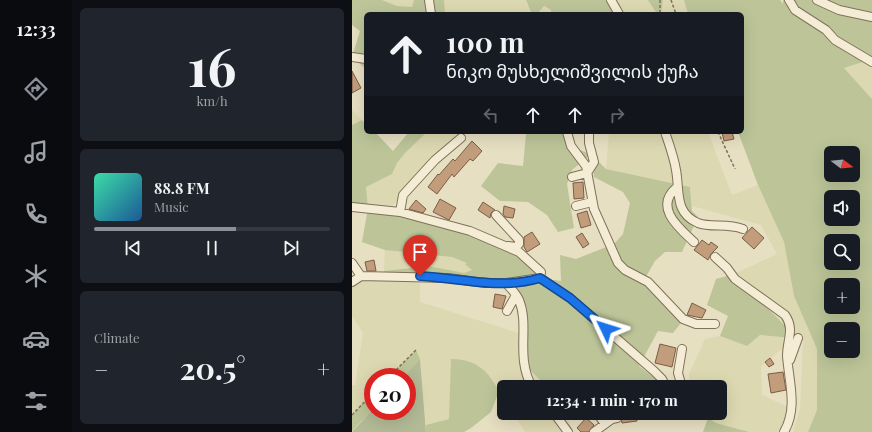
<!DOCTYPE html>
<html lang="en">
<head>
<meta charset="utf-8">
<style>
  :root { --surface:#171b24; --page:#20242c; --text:#f1f3f6; --muted:#9ea1a6; --line:#363941; --accent:#8c9099 }
  body { margin:0; font-family:"Playfair Display","Noto Sans Georgian",serif; background:var(--page); color:var(--text); height:100vh; display:flex; flex-direction:column; font-size:15px; white-space:nowrap }
  * { box-sizing:border-box; margin:0 }
  p { font-size:13px; color:var(--muted) }
  .icon { flex:none; width:22px; height:22px; fill:none; stroke:currentColor; stroke-width:2; stroke-linecap:round; stroke-linejoin:round }
  .map { position:relative; flex:1; overflow:hidden }
  .drawer { display:flex; flex-direction:column; gap:8px; padding:8px; background:#0d0f14; width:280px }
  .drawer>* { flex:none }
  .hud { position:absolute; left:12px; top:12px; width:380px; height:122px; border-radius:6px; box-shadow:0 4px 16px #0002; background:#171b24; color:var(--text); overflow:hidden }
  .needle { width:26px; rotate:106deg }
  .buttons { position:absolute; left:472px; top:146px; display:grid; gap:8px }
  .buttons a { display:grid; place-items:center; width:36px; height:36px; border-radius:6px; background:var(--surface); box-shadow:0 4px 16px #0002; font-size:20px }
  .speed { position:absolute; left:12px; top:368px; display:flex; gap:8px; font-size:20px; font-weight:700; text-align:center }
  .speed>* { display:grid; place-content:center; width:52px; height:52px; border-radius:50%; background:var(--surface); box-shadow:0 4px 16px #0002; line-height:1 }
  .speed .limit { border:6px solid #d22; background:#fff; color:#111 }
  .pin { position:absolute; display:grid; place-items:center; width:34px; height:34px; color:#fff; margin:-41px -17px; border-radius:50% 50% 50% 0; rotate:-45deg; box-shadow:0 0 4px #0007 }
  .pin .icon { rotate:45deg }
  .me { position:absolute; width:44px; margin:-22px; rotate:311deg; stroke-linejoin:round; filter:drop-shadow(0 0 3px #0008) }
  .turn { display:flex; align-items:center; gap:14px; height:84px; padding:0 16px; font-size:18px }
  .turn .icon { width:52px; height:52px; stroke-width:2.5 }
  .turn b { display:block; font-size:28px; line-height:34px }
  .lanes { display:flex; align-items:center; height:38px; padding:0 16px; background:#0003; justify-content:center; gap:20px; direction:ltr }
  .lanes .off { opacity:.35 }
  .big { font-size:30px; font-weight:700; line-height:1.1 }
  .drawer .tile { flex:1; display:flex; flex-direction:column; justify-content:center; gap:6px; min-width:0; padding:0 14px; border-radius:6px; background:var(--page) }
  .drawer .dial { align-items:center; gap:0 }
  .dial b { font-size:52px; line-height:1 }
  .song { display:flex; align-items:center; gap:12px }
  .cover { width:48px; height:48px; border-radius:6px; background:linear-gradient(135deg,hsl(160 70% 55%),hsl(210 70% 35%)) }
  .played { height:4px; border-radius:2px; background:linear-gradient(90deg,var(--accent) 60%,var(--line) 60%) }
  .keys { display:flex; justify-content:space-around; direction:ltr }
  .heat { display:flex; justify-content:space-between; align-items:center; font-size:22px; direction:ltr }
  .trip { position:absolute; left:145px; top:380px; width:230px; height:40px; border-radius:6px; background:var(--surface); box-shadow:0 4px 16px #0002; font-weight:700; line-height:40px; text-align:center }
  main { display:flex; flex:1; min-height:0 }
  .menu { display:flex; flex-direction:column; width:72px; justify-content:space-around; align-items:center; background:#090b0e; color:var(--muted) }
  .menu .icon { width:28px; height:28px }
  .menu .current { color:var(--accent) }
  .menu b { font-size:18px; color:var(--text) }
  .map>svg:first-child { display:block }
  .farmland { fill:#dcd8b1 }
  .green { fill:#bcc498; fill-rule:evenodd }
  .cemetery { fill:#b3ba96 }
  .building { fill:#c19d7c; stroke:#7b5d44 }
  .lines { fill:none; stroke-linecap:round; stroke-linejoin:round }
  .minor-casing { stroke:#7f715c; stroke-width:10 }
  .path { stroke:#7f715c; stroke-width:1.5; stroke-dasharray:3 2; stroke-linecap:butt }
  .minor { stroke:#f4ecd4; stroke-width:8 }
  .route-casing { stroke:#114b97; stroke-width:10 }
  .route { stroke:#1a73e8; stroke-width:7 }
</style>
</head>
<body>
<main>
<nav class="menu">
<b>12:33</b>
<svg class="icon current" aria-label="directions" viewBox="0 0 24 24"><path d="M12 3l9 9-9 9-9-9zM9 14v-3h6M13 9l2 2-2 2"/></svg>
<svg class="icon" aria-label="music" viewBox="0 0 24 24"><path d="M9 18V5l10-2v13"/><circle cx="6" cy="18" r="3"/><circle cx="16" cy="16" r="3"/></svg>
<svg class="icon" aria-label="phone" viewBox="0 0 24 24"><path d="M5 4h4l2 5-3 2q2 4 5 5l2-3 5 2v4C11 20 4 13 5 4z"/></svg>
<svg class="icon" aria-label="climate" viewBox="0 0 24 24"><path d="M12 3v18M4 7l16 10M4 17L20 7"/></svg>
<svg class="icon" aria-label="car" viewBox="0 0 24 24"><path d="M5 17H2v-5l4-1 3-4h7l3 4 3 1v5h-3M9 17h6M6 11h13"/><circle cx="7" cy="17" r="2"/><circle cx="17" cy="17" r="2"/></svg>
<svg class="icon" aria-label="filters" viewBox="0 0 24 24"><path d="M4 7h16M4 17h16"/><circle cx="9" cy="7" r="2"/><circle cx="15" cy="17" r="2"/></svg>
</nav>
<section class="drawer">
<div class="tile dial"><b>16</b><p>km/h</p></div>
<div class="tile">
<div class="song"><i class="cover"></i><div><b>88.8 FM</b><p>Music</p></div></div>
<div class="played"></div>
<div class="keys"><svg class="icon" aria-label="previous" viewBox="0 0 24 24"><path d="M18 5L8 12l10 7zM5 5v14"/></svg><svg class="icon" aria-label="pause" viewBox="0 0 24 24"><path d="M8 5v14M16 5v14"/></svg><svg class="icon" aria-label="next" viewBox="0 0 24 24"><path d="M6 5l10 7-10 7zM19 5v14"/></svg></div>
</div>
<div class="tile"><p>Climate</p>
<div class="heat"><a>−</a><b class="big">20.5°</b><a>+</a></div>
</div>
</section>
<div class="map">
<svg width="520" height="432" viewBox="0 0 520 432">
  <rect width="100%" height="100%" fill="#e7dfc2"/>
  <path class="farmland" d="M30 0H62L60 7 45 6Z
    M92 0H174L175 5 191 6 199 10V14H93Z
    M259 0H296L305 14H267Z
    M311 0H332L336 14H309Z
    M520 59V99L492 68Z
    M0 110 10 120 0 125Z
    M75 132H107L35 212 16 208 14 187 40 174 45 163 53 153Z
    M257 132H356L380 195 406 185 432 242 442 296 465 349V410L456 432H441L448 409 451 340 441 338 438 350 431 348 409 366 410 395 438 408 435 432H397L364 423 346 413H368V387H338L337 374 353 339 368 336 394 346 408 335 440 338 436 329 382 274 425 254 409 225 340 206 338 187 254 169Z
    M33 250 100 257 116 263 120 270 113 273 56 268 32 271Z
    M9 276H68V302L173 335 174 366 195 387H152V399L141 379 97 419 74 425 68 359 64 350 37 377H21V393L0 415V385H3L11 333 0 316V282Z
    M161 413H214L221 432H173Z"/>
  <path class="green" d="M0 0H30L45 6 60 7 62 0H92L93 14H14V69L0 57 8 31 0 25Z
    M174 0H259L267 14H199V10L192 6 185 14 179 12Z
    M296 0H311L309 14H305Z
    M332 0H428L431 4V0H520V59L492 68 520 99V432H456L465 410V349L442 296 432 242 406 185 386 132H390V14H336ZM479 153H501V175H479ZM479 197H501V219H479ZM479 241H501V263H479ZM479 285H501V307H479ZM479 329H501V351H479Z
    M10 120 14 124V132H23L41 151 57 132H75L53 153 45 163 40 174 14 187 16 208 118 231 181 263 188 278 209 281 208 255 224 259 262 244 271 234 278 203 271 192 242 177 239 154 220 170 215 184 222 228 206 232 195 215 176 202 148 201 129 186 146 163 171 166 174 134 151 132H217L222 148 239 154 254 169 338 187 340 211 346 217 330 252H313L303 261 292 280 332 319 321 333 306 331 287 366 305 380 304 387H280V385L267 387H195L174 366 172 314 154 283 31 277 32 271 76 266 112 273 120 270 113 264 115 263 100 257 33 250 10 242 16 208 0 207V125Z
    M382 274 436 329 441 338 408 335 395 346 368 336 376 316 355 305 364 279Z
    M64 350 68 359 51 377H37Z
    M99 359C123 359 136 370 147 391L139 412 119 428 112 432H74V425L97 419Z
    M21 393V409L0 431V415Z
    M356 418 364 423 397 432H351Z"/>
  <path class="cemetery" d="M68 359 74 432H0L21 409V411H55V377H51Z"/>
  <path class="building" d="M0 71 9 88 0 93Z
    M370 132H380L382 139 372 141Z
    M120 141 130 151 121 161 118 159 102 177 100 174 85 194 76 187 86 174 87 175 101 159 103 161Z
    M231 182 232 198 222 199 221 183Z
    M88 199 104 208 97 220 81 212Z
    M64 200 74 209 71 213 57 209Z
    M131 202 143 210 139 213 138 218 126 210Z
    M152 206 163 209 161 218 153 217 151 214Z
    M235 211 239 225 229 228 225 214Z
    M400 227 412 238 402 249 390 238Z
    M180 232 188 244 175 252 172 247V237Z
    M230 233 237 244 231 248 224 237Z
    M350 240 357 245 359 242 366 247 359 254 356 260 342 250Z
    M22 260 24 271H15L13 262Z
    M143 294 154 296 150 309 141 307Z
    M340 303 354 310 350 318 335 315Z
    M308 344 324 348 320 367 303 363Z
    M418 358 422 364 417 367 413 362Z
    M431 372 434 390 419 393 416 374Z
    M268 413H284L285 421 270 423Z
    M234 418 242 425 237 432H229L225 428Z"/>
  <g class="lines">
    <g class="minor-casing">
      <path id="minor" d="M77 0 79 14
        M259 0 267 14
        M437 0 443 10 474 30 483 40 520 62
        M465 0 487 10 520 17
        M0 57 14 59
        M215 132 219 146 234 166 242 209 266 263 273 270 296 282 331 319 344 324H363
        M313 132C317 144 322 157 324 170 328 191 322 213 346 223 359 228 375 223 391 229
        M220 177 235 173 242 162 237 143V133
        M325 187C301 207 327 228 342 242
        M224 206 240 202
        M0 207 48 212 118 231 167 252 189 272 188 278
        M48 212 51 195 83 160 109 138
        M144 215 167 240V244L164 247 156 246
        M363 257 375 268 383 279 433 315C443 329 435 340 435 356 437 382 446 408 432 432
        M0 263 9 276
        M0 282 9 276 96 278 133 283H154L188 278 218 298 302 371 310 379 314 387
        M154 283C158 288 164 293 167 300 178 327 163 356 180 387
        M155 311 164 295
        M438 360 446 338
        M330 387 326 373 330 349
        M202 413 216 432
        M245 413 253 424
        M242 432 260 419 265 418"/>
    </g>
    <path class="path" d="M308 0V14
      M319 0 324 14
      M366 132 383 169
      M37 377 64 350
      M0 415 21 393"/>
    <use href="#minor" class="minor"/>
  </g>
  <g class="lines">
    <g class="route-casing">
      <path id="route" d="M68 276C108 278 149 290 188 278L218 298 254 329"/>
    </g>
    <use href="#route" class="route"/>
  </g>
</svg>
<div class="buttons">
<a><svg class="needle" viewBox="-14 -14 28 28"><path d="M0-13l5 13h-10z" fill="#e53935"/><path d="M0 13l5-13h-10z" fill="#9ea1a6"/></svg></a>
<a><svg class="icon" aria-label="sound" viewBox="0 0 24 24"><path d="M4 9h4l5-4v14l-5-4H4zM17 9q2 3 0 6"/></svg></a>
<a><svg class="icon" aria-label="search" viewBox="0 0 24 24"><circle cx="10" cy="10" r="6"/><path d="M15 15l6 6"/></svg></a>
<a>+</a>
<a>−</a>
</div>
<div class="speed"><div class="limit">20</div></div>
<div class="pin" style="left:68px;top:276px;background:#d93025"><svg class="icon" aria-label="arrive" viewBox="0 0 24 24"><path d="M6 21V4h12l-3 4 3 4H6"/></svg></div>
<svg class="me" style="left:254px;top:329px" viewBox="-20 -20 40 40"><path d="M0-17L14 15 0 8-14 15z" fill="#1a73e8" stroke="#fff" stroke-width="4"/></svg>
<div class="trip">12:34 · 1 min · 170 m</div>
<div class="hud">
<div class="turn"><svg class="icon" aria-label="ahead" viewBox="0 0 24 24"><path d="M12 20V5M6 11l6-6 6 6"/></svg><div><b>100 m</b>ნიკო მუსხელიშვილის ქუჩა</div></div>
<div class="lanes"><svg class="icon off" aria-label="left" viewBox="0 0 24 24"><path d="M17 20v-9H6M10 6l-5 5 5 5"/></svg><svg class="icon" aria-label="ahead" viewBox="0 0 24 24"><path d="M12 20V5M6 11l6-6 6 6"/></svg><svg class="icon" aria-label="ahead" viewBox="0 0 24 24"><path d="M12 20V5M6 11l6-6 6 6"/></svg><svg class="icon off" aria-label="right" viewBox="0 0 24 24"><path d="M7 20v-9h11M14 6l5 5-5 5"/></svg></div>
</div>
</div>
</main>
</body>
</html>
